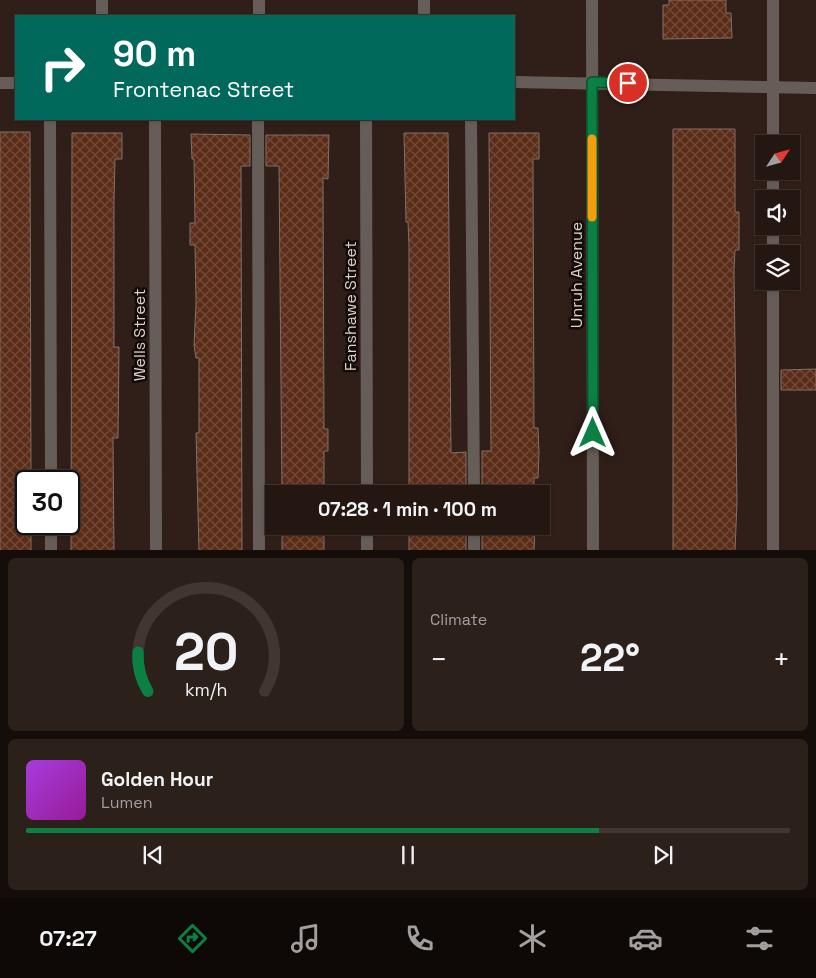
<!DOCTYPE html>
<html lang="en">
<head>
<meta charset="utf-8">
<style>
  :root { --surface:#241712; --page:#2c201b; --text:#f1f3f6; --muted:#a39f9f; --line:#413632; --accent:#0b8043 }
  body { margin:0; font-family:"Space Grotesk",sans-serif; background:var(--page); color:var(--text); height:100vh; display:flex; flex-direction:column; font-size:19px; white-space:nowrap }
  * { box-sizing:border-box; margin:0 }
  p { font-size:16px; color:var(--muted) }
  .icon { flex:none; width:28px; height:28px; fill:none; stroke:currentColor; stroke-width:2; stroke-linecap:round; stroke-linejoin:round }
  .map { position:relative; height:550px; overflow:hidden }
  .side { display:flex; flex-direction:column; gap:8px; padding:8px; background:#140d0a; flex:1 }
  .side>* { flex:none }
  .hud { position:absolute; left:15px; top:15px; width:500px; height:105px; border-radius:0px; box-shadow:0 1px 4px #0004,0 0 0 1px var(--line); background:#00695c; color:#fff; overflow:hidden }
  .needle { width:32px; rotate:54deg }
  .fabs { position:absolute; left:755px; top:135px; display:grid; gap:10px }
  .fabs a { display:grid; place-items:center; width:45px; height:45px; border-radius:0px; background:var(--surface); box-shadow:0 1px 4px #0004,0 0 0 1px var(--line); font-size:25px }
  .speed { position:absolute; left:15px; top:470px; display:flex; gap:10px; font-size:25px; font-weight:700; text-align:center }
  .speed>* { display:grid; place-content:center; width:65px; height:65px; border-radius:50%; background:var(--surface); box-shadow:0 1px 4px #0004,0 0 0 1px var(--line); line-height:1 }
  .speed .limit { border:2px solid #111; border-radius:8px; background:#fff; color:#111 }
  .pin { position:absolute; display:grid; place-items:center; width:42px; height:42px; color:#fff; margin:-21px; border:2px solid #fff; border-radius:50%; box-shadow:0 1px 5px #0007 }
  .me { position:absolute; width:55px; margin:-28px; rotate:0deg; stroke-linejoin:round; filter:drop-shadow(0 0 4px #0008) }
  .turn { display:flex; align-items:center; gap:18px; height:105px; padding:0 15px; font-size:22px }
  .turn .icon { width:65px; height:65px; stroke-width:2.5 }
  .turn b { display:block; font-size:35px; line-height:42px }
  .big { font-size:38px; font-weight:800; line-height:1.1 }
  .side .widget { flex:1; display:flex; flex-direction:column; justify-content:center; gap:8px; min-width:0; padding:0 18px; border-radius:8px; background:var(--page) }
  .side .dial { align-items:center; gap:0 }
  .dial svg { height:130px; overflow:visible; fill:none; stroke:var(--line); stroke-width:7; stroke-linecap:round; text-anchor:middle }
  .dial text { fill:var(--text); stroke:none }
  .song { display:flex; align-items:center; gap:15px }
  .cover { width:60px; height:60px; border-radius:8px; background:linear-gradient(135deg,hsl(280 70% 55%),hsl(300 70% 35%)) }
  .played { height:5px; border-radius:2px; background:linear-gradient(90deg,var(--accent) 75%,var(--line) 75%) }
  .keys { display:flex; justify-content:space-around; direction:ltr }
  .heat { display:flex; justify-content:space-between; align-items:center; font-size:28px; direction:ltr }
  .side .tiles { flex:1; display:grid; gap:8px; grid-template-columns:1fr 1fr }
  .widget:last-child { grid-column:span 2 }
  .trip { position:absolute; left:265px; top:485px; width:285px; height:50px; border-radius:0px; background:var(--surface); box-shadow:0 1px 4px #0004,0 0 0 1px var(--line); font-weight:800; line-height:50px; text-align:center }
  .tabs { display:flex; height:80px; justify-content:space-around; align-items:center; background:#0e0907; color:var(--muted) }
  .tabs .icon { width:35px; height:35px }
  .tabs .active { color:var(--accent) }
  .tabs b { font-size:22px; color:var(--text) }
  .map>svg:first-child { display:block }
  .building { fill:url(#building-cross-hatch); stroke:#846f67 }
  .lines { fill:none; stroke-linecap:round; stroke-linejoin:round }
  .lane { stroke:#665d59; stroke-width:12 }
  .street { stroke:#665d59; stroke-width:12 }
  .route-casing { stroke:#07532c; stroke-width:12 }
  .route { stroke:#0b8043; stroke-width:9 }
  .slow { stroke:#f59e0b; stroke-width:9 }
  .labels { text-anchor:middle; stroke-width:5; stroke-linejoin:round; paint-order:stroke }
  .street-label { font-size:16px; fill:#dfd3ce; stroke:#120b08 }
</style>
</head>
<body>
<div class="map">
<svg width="816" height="551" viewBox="0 0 816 551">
  <defs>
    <pattern id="building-cross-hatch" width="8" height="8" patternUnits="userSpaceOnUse" patternTransform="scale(1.25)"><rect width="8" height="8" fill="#5b2d19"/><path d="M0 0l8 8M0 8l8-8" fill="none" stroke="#724b39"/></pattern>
  </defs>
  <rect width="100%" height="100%" fill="#301f18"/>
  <path class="building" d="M669 0H726V13H731L732 38 663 39V5H669Z
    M673 129H735V212H739V250H735L734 270 737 502 735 551H673Z
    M0 132H30L31 481H26V524H31V551H0Z
    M72 133H122V159H115L114 201V347H119L118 438H113L114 551H71Z
    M404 133H448L451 453 466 452V494H409V245L408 222H406Z
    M489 133H539V159H533L534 428H538L539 452 538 478H534V494H482V451H491Z
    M191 134 250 135V166H241L242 551H199L196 433H199V358H196L194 345 196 303 195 245H190V223H195L194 159H192Z
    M266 135H329L328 179 323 178 324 429H328V451H324V494H282L279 166H266Z
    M816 369V390H781V370Z
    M282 526H324V551H282Z
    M409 526H466V551H409Z
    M482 526H535L534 551H482Z"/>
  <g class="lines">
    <path class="lane" d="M424 0V16
      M773 0V144
      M102 16V0
      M50 119 51 481
      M258 119 259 551
      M471 119 474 494
      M773 199V171
      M773 254V226
      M51 524V551
      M474 526V551
      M773 551V281"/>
    <path class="street" d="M592 0 593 551
      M259 16V0
      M514 82 816 88
      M0 83H16
      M155 119 156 551
      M366 119 367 494
      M367 526V551"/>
  </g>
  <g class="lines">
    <g class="route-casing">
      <path id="route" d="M593 433 592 82 628 83"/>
    </g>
    <use href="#route" class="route"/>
    <path class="slow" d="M592 139V217"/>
  </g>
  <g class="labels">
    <g class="street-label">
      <text transform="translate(576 275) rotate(-90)" y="6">Unruh Avenue</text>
      <text transform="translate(350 306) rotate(-90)" y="6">Fanshawe Street</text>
      <text transform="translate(139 335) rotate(-90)" y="6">Wells Street</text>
    </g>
  </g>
</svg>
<div class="fabs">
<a><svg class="needle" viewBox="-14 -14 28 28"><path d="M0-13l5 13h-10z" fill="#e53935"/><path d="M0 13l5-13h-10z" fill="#a39f9f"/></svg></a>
<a><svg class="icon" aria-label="sound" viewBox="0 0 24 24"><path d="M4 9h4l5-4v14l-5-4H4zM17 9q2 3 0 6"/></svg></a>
<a><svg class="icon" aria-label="layers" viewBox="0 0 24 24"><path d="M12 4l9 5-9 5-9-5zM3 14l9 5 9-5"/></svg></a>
</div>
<div class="speed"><div class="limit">30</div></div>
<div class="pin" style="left:628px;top:83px;background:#d93025"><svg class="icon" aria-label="arrive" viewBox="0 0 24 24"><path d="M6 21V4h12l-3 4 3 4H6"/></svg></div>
<svg class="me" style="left:593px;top:433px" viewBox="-20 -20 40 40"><path d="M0-17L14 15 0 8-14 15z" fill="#0b8043" stroke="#fff" stroke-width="4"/></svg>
<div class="trip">07:28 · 1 min · 100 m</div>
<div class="hud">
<div class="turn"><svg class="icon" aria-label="right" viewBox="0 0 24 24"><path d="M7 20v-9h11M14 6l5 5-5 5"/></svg><div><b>90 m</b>Frontenac Street</div></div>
</div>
</div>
<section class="side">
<div class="tiles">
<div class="widget dial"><svg viewBox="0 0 100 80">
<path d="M14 69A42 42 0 1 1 86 69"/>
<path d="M14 69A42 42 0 0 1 8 45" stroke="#0b8043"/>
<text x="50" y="56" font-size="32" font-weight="700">20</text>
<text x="50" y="72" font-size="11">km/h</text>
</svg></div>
<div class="widget"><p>Climate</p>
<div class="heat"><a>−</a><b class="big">22°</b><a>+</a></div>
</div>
<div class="widget">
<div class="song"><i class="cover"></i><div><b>Golden Hour</b><p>Lumen</p></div></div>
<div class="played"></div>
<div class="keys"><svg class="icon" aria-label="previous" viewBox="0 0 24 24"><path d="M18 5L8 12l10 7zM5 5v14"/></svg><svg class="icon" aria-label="pause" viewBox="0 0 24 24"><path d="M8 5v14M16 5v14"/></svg><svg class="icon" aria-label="next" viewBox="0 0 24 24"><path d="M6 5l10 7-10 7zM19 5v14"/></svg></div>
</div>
</div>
</section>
<nav class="tabs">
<b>07:27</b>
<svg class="icon active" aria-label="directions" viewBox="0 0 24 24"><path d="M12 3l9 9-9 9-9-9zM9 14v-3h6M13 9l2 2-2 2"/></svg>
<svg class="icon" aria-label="music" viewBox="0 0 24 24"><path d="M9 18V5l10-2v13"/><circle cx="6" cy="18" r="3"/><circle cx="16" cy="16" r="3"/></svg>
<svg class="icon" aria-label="phone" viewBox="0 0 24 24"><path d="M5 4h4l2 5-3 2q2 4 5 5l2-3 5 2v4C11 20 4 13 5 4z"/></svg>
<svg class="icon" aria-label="climate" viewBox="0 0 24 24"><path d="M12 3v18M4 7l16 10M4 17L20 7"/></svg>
<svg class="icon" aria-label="car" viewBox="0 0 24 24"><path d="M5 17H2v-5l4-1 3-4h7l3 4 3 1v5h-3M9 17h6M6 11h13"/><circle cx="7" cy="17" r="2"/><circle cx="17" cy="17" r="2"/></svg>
<svg class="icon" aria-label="filters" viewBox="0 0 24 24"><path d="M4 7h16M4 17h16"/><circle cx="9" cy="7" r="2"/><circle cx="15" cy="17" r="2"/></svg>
</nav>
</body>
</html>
